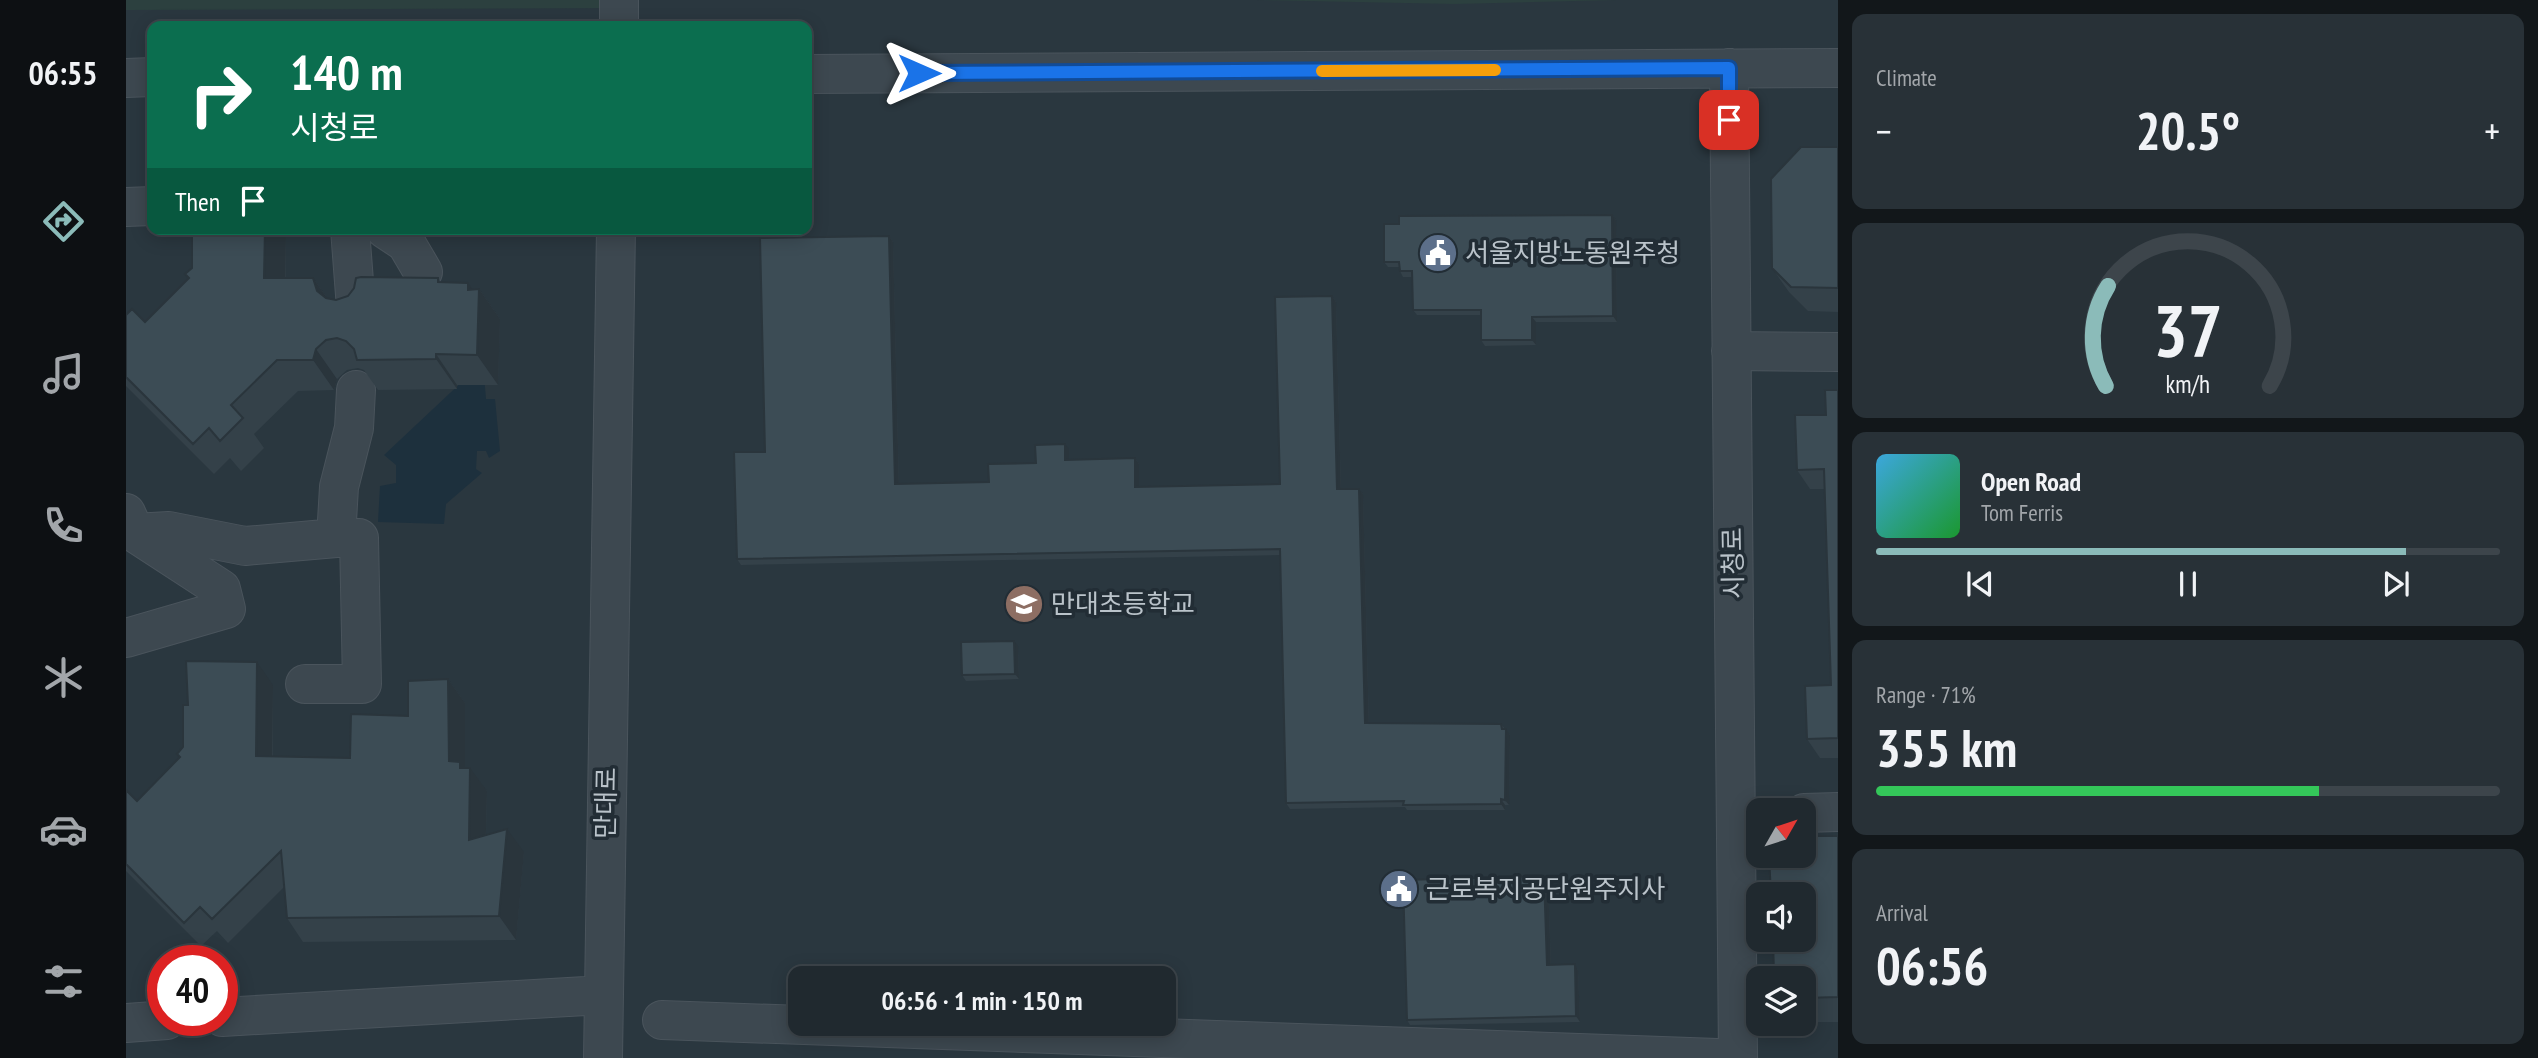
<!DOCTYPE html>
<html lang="en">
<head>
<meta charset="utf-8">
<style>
  :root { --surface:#20292f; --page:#283137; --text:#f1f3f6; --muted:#a2a6aa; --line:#3d454b; --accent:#8bbbb9 }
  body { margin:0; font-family:"PT Sans Narrow","Noto Sans KR",sans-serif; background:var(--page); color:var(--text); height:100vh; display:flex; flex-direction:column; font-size:26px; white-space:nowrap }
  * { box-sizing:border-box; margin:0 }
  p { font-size:23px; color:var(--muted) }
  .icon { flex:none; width:38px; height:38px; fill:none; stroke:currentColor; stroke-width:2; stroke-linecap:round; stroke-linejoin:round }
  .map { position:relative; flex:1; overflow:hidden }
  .panel { display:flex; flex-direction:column; gap:14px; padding:14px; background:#12171a; width:700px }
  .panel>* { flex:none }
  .hud { position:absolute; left:21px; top:21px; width:665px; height:214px; border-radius:14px; box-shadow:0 4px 18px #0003,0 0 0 2px var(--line); background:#0b6e4f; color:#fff; overflow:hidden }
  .needle { width:46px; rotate:51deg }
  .fabs { position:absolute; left:1620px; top:798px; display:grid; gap:14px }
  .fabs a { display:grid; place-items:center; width:70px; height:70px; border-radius:14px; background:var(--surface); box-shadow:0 4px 18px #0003,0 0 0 2px var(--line); font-size:35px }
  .speed { position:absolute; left:21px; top:945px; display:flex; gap:14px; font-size:35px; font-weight:700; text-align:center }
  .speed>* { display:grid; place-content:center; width:91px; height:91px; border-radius:50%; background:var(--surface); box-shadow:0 4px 18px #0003,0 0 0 2px var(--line); line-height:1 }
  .speed .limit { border:10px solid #d22; background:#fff; color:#111 }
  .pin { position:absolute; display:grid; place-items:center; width:60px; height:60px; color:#fff; margin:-30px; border-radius:14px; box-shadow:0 4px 10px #0006 }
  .me { position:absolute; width:77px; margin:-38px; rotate:90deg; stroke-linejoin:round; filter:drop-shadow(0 0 5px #0008) }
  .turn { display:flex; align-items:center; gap:24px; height:147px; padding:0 28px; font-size:32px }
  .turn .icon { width:91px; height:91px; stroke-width:2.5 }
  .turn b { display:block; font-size:49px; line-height:60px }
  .then { display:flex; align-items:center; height:66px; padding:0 28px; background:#0003; gap:14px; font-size:26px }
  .big { font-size:52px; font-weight:600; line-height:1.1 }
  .panel .card { flex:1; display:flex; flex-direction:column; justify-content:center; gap:10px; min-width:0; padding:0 24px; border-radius:14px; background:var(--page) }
  .panel .dial { align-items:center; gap:0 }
  .dial svg { height:182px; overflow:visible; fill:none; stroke:var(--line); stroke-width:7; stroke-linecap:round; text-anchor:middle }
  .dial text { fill:var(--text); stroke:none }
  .song { display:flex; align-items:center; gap:21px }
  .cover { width:84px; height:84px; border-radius:10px; background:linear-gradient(135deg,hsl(200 70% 55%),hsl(130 70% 35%)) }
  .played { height:7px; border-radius:4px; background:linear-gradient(90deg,var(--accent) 85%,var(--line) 85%) }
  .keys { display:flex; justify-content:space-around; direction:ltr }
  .heat { display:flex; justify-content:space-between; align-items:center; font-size:38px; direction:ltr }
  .charge { height:10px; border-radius:5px; background:linear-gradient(90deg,#34c759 71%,var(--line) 0) }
  .trip { position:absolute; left:662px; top:966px; width:388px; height:70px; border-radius:14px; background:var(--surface); box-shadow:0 4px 18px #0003,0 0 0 2px var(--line); font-weight:600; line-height:70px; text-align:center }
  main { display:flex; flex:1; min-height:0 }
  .dock { display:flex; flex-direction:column; width:126px; justify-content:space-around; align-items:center; background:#0d1013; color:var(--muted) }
  .dock .icon { width:49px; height:49px }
  .dock .active { color:var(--accent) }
  .dock b { font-size:32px; color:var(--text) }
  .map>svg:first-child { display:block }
  .green { fill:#2c403f }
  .water { fill:#1d303d }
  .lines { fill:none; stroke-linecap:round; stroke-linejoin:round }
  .minor-casing { stroke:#4a545c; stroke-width:40 }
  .minor { stroke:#3d4850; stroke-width:38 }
  .wall { fill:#344149 }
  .shaded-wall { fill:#2a353c }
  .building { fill:#3c4c55; stroke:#2a353c; stroke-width:2 }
  .route-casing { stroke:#114b97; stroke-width:18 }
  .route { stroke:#1a73e8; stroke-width:12 }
  .slow { stroke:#f59e0b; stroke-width:12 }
  .labels { text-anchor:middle; stroke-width:7; stroke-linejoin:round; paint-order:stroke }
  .poi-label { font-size:26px; fill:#bac3ca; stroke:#222d35; text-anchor:start }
  .street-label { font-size:26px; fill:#bac3ca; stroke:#222d35 }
</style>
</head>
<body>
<main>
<nav class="dock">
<b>06:55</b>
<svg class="icon active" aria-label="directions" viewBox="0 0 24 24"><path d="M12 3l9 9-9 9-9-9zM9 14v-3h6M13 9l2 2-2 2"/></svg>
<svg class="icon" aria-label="music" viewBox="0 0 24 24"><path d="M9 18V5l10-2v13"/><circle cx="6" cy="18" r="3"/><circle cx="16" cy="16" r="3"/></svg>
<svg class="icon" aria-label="phone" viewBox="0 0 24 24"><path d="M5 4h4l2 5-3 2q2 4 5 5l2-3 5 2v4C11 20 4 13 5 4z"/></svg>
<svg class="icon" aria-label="climate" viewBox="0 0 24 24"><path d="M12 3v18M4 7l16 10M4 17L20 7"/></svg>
<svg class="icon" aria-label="car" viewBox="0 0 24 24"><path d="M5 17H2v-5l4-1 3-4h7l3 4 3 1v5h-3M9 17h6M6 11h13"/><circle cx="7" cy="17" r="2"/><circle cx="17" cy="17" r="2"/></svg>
<svg class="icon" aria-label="filters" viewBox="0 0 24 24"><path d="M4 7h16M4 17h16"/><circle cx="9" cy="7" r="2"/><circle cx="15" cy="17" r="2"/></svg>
</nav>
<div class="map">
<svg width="1712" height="1058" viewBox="0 0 1712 1058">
  <rect width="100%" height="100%" fill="#2a373f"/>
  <path class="green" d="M0 0H493V8L0 10Z
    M1129 0H1491L1329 4Z"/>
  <path class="water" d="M357 362 360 399H369L374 451 363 458 360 451H351L350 469 356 473 320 504 318 524 252 522 254 486 270 483V465L258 455Z"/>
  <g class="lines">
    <g class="minor-casing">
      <path id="minor" d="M493 26V0
        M1603 68 1612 1058
        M681 74 1712 68
        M0 78 26 77
        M0 207 26 206
        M224 229 230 308
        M259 229 280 243 297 272
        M1605 351 1712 352
        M0 513 9 533 43 531 119 546 210 538 213 487 228 428 230 390
        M0 638 100 609 95 589 9 533
        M179 684H236L233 538H210
        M1678 813 1712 812
        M96 1017 477 995
        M536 1020 1591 1058
        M0 1023 41 1020
        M477 1058 490 229"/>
    </g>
    <use href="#minor" class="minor"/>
  </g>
  <path class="wall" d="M1712 147V312L1682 311 1663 292 1646 268Z
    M1486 215 1490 220 1491 322H1410V345L1359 346 1355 340V315H1291L1287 310 1286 277H1277L1274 271 1273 267H1262L1258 262Z
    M66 229H160V278H187L201 298 210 300 312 278 315 282 347 289H353L374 319 372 385H331V389L252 390 238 370 232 368 221 370 211 379 208 390 172 391 128 434 138 448 115 471 104 458 88 474 0 386V315L19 322 62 279 59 274 66 268Z
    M763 236 767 242 773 484 863 482 943 449V460L1009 458 1013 464V487L1154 484 1206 296 1210 302 1215 489H1233L1237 494 1243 723 1375 724 1384 735 1383 805H1379V810H1281L1279 807 1164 809 1160 803 1154 555 615 565 611 559Z
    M1712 390V758H1694L1681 739 1705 685 1698 489H1684L1671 470Z
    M892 646 893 679 840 681 836 675Z
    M322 679 339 703V768L361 791 360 835 398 852 390 940 177 942 161 918 158 887 102 943 91 931 75 946 0 871V790L11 801 54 757 51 754 57 747 147 685V757L224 758 282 716Z
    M1712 836V1022H1682L1678 1017V978Z
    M1422 881 1425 965 1449 964 1452 970 1454 1022 1284 1025 1281 1020Z"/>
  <path class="shaded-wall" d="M1486 215 1490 220 1491 322 1487 316Z
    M139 229H160L159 308 138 278Z
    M763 236 767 242 773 489 769 484Z
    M187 278 208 308 191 291Z
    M342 283 352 297 353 289 374 319 372 385 351 355 342 290Z
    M1206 296 1210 302 1215 495 1211 489Z
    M1406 317 1410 322V345L1406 340Z
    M190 349 211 379 208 390 187 360Z
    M310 354 331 385V389L310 359Z
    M939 444 943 449V466L939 460Z
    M1009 458 1013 464V493L1009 487Z
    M1233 489 1237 494 1243 729 1239 723Z
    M888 641 892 646 893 679 889 674Z
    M131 662 147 685 146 780 130 756Z
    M322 679 339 703V769L344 768 361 791 359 864 343 840 323 761Z
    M1380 729 1384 735 1383 805 1379 800Z
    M1375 799 1379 805V810L1375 804Z
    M381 829 398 852 390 940 373 916Z
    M1418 876 1422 881 1425 970 1421 965Z
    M1449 964 1452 970 1454 1022 1450 1016Z"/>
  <path class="building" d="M1675 147H1712V288L1665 287 1646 268 1645 179Z
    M1486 215 1487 316 1406 317V340H1355V310H1287L1286 271H1274L1273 262H1258V224H1273V216Z
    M66 229H139L138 278H187L191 291 200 298 210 300 222 296 228 288 230 278 235 277 312 278V282L342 283V290L353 289 351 355 310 354V359L231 360 228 349 220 341 211 338 200 340 190 349 187 360H151L105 405 117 418 94 441 83 428 67 444 0 377V315L6 309 19 322 63 278 59 274 66 268Z
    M763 236 769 484 863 482 862 464 910 463 909 445 939 444V460L1009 458V487L1154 484 1149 297 1206 296 1211 489H1233L1239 723 1375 724 1376 729H1380L1379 800 1375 799V804L1277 805 1278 801 1160 803 1154 549 611 559 608 452H639L634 238Z
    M1699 390H1712V738L1681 739 1679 686 1705 685 1698 469 1671 470 1669 415H1700Z
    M888 641 889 674 836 675 835 642Z
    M60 661 131 662 130 756 224 758 225 714 282 716V681L322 679 323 761 334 762V768H344L343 840 381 829 373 916 161 918 155 851 86 919 74 907 58 923 0 864V790L11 801 54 757 51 754 57 747V705H62Z
    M1678 836H1712V997L1678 998V978H1651L1648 974 1647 940H1678V894H1645L1643 856H1678Z
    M1418 876 1421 965 1449 964 1450 1016 1281 1020 1277 880Z"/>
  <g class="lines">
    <g class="route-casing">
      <path id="route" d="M793 73 1603 68V120"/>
    </g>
    <use href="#route" class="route"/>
    <path class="slow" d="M1196 71 1369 70"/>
  </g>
  <defs>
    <g id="civic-disc" transform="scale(2.0125)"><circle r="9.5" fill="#5c6f8a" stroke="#222d35"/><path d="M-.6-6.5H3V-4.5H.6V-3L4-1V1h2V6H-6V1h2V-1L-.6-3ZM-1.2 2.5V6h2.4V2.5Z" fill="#fff"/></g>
    <g id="school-disc" transform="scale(2.0125)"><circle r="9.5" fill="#8d6e63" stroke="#222d35"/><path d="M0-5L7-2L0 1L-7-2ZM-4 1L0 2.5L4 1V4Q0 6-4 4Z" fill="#fff"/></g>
  </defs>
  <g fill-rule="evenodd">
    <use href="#civic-disc" x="1312" y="253"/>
    <use href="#school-disc" x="898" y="604"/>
    <use href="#civic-disc" x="1273" y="889"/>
  </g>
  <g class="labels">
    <g class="poi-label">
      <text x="1339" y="262">서울지방노동원주청</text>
      <text x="925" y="613">만대초등학교</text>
      <text x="1300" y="898">근로복지공단원주지사</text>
    </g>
    <g class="street-label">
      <text transform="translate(1607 563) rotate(-91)" y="9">시청로</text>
      <text transform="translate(480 803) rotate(-89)" y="9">만대로</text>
    </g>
  </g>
</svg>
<div class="fabs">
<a><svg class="needle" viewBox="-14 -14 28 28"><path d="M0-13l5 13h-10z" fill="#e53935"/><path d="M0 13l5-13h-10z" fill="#a2a6aa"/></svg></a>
<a><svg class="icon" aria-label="sound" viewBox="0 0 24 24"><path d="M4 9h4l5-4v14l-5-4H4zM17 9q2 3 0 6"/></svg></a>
<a><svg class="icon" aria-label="layers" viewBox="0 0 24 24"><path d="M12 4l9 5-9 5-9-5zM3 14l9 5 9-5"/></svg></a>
</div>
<div class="speed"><div class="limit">40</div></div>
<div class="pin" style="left:1603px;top:120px;background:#d93025"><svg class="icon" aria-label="arrive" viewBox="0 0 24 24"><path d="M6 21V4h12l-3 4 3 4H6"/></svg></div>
<svg class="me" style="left:793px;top:73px" viewBox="-20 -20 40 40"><path d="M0-17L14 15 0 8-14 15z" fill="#1a73e8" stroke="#fff" stroke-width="4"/></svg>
<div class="trip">06:56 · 1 min · 150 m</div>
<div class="hud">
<div class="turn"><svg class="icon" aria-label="right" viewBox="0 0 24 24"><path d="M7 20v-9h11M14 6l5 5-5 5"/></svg><div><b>140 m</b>시청로</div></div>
<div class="then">Then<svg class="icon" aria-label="arrive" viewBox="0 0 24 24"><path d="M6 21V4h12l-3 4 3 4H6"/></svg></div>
</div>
</div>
<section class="panel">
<div class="card"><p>Climate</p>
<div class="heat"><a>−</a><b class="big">20.5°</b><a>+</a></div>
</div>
<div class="card dial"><svg viewBox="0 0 100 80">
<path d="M14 69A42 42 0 1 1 86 69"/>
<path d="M14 69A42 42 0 0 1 15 25" stroke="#8bbbb9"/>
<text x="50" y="56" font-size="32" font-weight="700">37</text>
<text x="50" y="72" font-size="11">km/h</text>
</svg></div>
<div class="card">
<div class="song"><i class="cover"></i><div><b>Open Road</b><p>Tom Ferris</p></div></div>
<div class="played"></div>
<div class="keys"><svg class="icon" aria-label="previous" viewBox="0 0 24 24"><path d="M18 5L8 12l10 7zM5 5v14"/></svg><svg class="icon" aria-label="pause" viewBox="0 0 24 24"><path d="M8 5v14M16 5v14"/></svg><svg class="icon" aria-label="next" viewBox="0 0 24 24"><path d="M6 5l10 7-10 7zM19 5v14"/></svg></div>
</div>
<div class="card"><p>Range · 71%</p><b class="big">355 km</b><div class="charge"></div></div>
<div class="card"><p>Arrival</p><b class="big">06:56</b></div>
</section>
</main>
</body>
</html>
